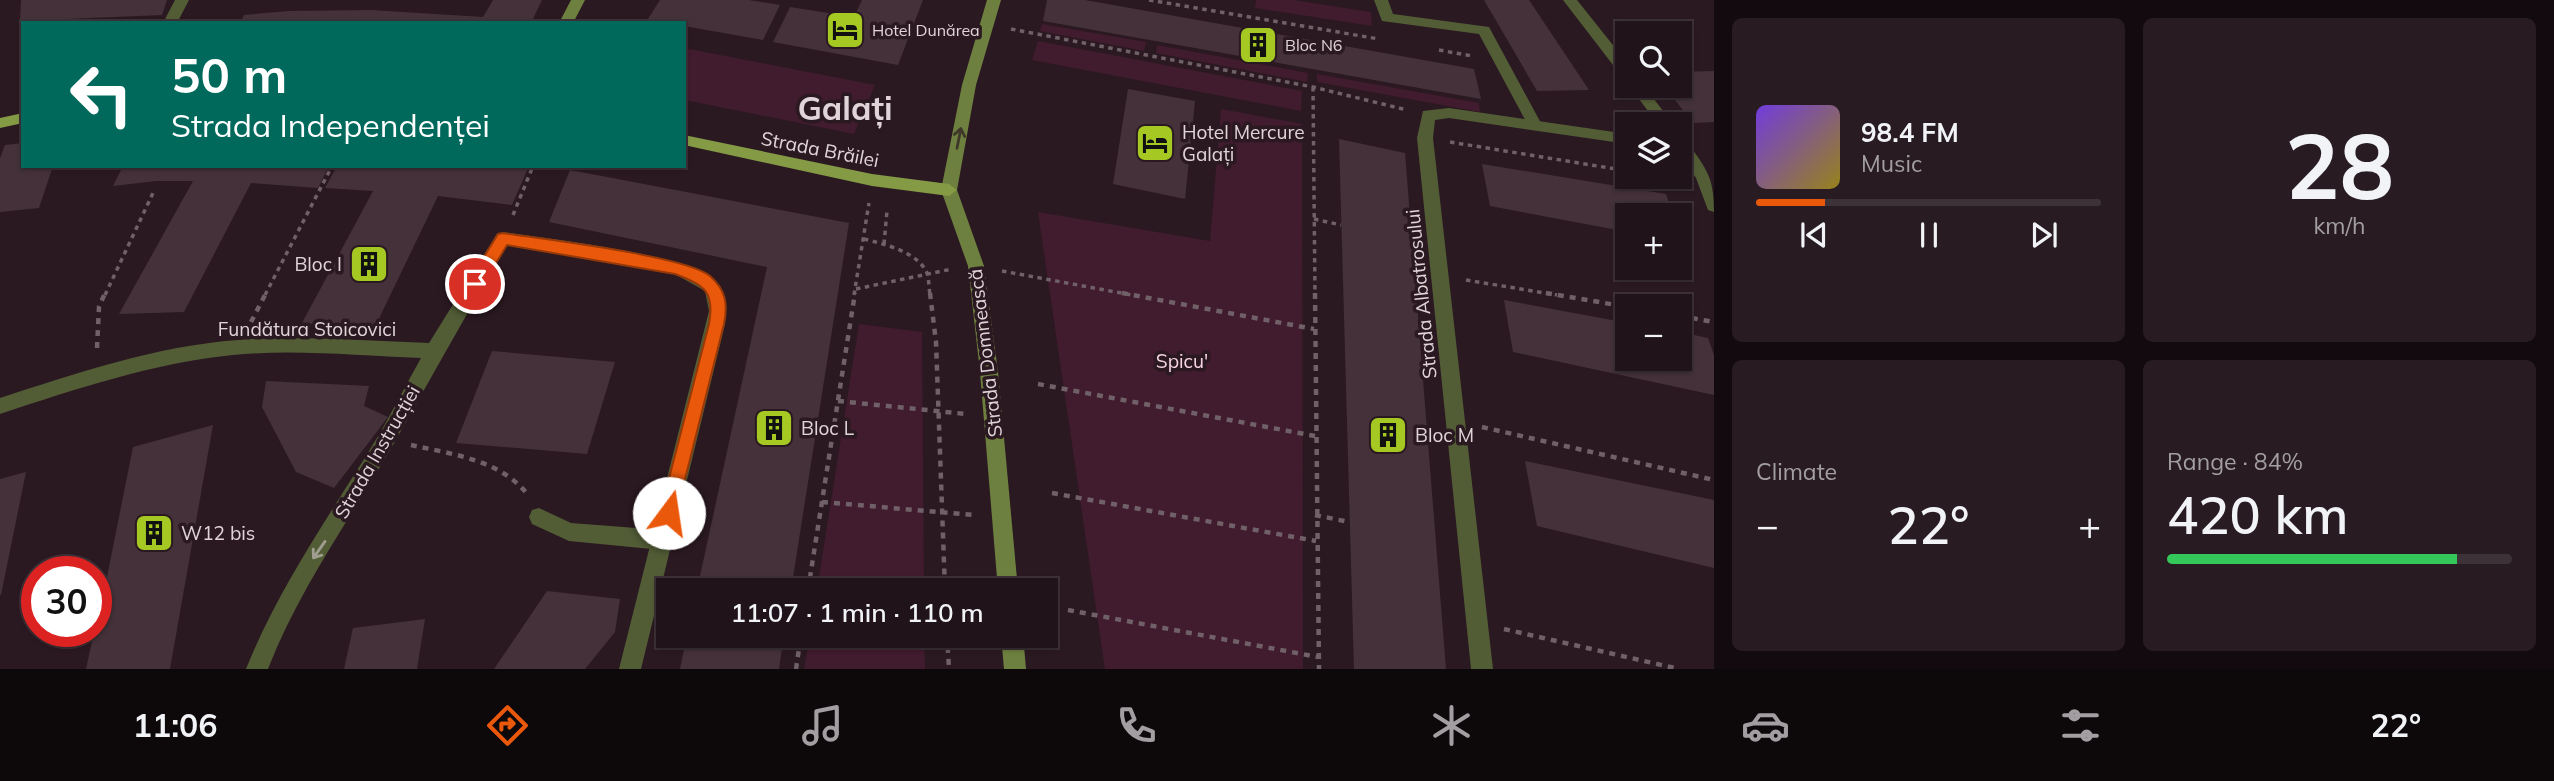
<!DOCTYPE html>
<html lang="en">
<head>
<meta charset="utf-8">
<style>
  :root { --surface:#201319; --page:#281c22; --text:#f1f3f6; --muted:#a29ea2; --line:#3d3238; --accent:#ea580c }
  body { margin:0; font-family:Mulish,sans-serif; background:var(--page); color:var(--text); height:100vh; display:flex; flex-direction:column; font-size:26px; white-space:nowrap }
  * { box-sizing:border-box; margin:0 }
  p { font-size:23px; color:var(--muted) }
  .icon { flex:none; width:38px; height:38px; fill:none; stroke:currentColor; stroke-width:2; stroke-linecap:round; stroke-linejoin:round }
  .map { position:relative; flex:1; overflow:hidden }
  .drawer { display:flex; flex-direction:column; gap:18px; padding:18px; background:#120a0e; width:840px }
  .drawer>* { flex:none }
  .banner { position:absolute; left:21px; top:21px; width:665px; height:147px; border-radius:0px; box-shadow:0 2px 5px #0004,0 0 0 2px var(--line); background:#00695c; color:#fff; overflow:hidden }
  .fabs { position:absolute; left:1615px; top:21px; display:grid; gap:14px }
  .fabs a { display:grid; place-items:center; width:77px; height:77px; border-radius:0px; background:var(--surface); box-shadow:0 2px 5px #0004,0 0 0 2px var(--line); font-size:35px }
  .speed { position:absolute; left:21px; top:556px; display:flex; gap:14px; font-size:35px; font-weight:700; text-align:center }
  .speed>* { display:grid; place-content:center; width:91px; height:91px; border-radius:50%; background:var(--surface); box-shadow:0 2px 5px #0004,0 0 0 2px var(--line); line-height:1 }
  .speed .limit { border:10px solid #d22; background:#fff; color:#111 }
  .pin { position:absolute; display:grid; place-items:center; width:60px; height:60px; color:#fff; margin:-30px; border:4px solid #fff; border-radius:50%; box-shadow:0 2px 7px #0007 }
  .me { position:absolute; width:77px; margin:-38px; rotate:14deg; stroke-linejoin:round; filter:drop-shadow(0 0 5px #0008) }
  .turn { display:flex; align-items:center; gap:24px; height:147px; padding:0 35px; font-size:32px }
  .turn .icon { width:91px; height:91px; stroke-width:2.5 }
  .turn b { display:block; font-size:49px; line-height:60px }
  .big { font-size:52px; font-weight:600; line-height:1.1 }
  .drawer .card { flex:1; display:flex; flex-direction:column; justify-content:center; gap:10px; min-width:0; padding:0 24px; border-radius:10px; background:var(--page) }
  .drawer .dial { align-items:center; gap:0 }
  .dial b { font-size:91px; line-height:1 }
  .song { display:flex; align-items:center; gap:21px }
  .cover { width:84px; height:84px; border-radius:10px; background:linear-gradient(135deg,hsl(260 70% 55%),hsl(50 70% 35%)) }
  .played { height:7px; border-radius:4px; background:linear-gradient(90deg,var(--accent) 20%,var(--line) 20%) }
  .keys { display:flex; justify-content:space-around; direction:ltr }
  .heat { display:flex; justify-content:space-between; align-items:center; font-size:38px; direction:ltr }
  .charge { height:10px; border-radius:5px; background:linear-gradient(90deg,#34c759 84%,var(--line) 0) }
  .drawer .tiles { flex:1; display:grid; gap:18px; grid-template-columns:repeat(2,1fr) }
  .trip { position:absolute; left:656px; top:578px; width:402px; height:70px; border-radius:0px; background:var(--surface); box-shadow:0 2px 5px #0004,0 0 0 2px var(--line); font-weight:600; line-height:70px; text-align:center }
  .tabs { display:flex; height:112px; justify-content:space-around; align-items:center; background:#0d080a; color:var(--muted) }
  .tabs .icon { width:49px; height:49px }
  .tabs .selected { color:var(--accent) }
  .tabs b { font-size:32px; color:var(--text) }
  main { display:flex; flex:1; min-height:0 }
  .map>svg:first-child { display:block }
  .green { fill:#411b2e }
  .building { fill:#443139 }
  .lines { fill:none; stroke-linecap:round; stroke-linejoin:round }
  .path-far1 { stroke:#706067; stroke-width:3.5; stroke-dasharray:4.5 4.5; stroke-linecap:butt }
  .path { stroke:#706067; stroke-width:4.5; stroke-dasharray:6 6; stroke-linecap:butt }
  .lane { fill:#525d36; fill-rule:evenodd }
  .street { fill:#525d36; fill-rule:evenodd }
  .secondary { fill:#6e803f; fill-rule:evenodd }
  .primary { fill:#849a45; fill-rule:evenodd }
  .oneway { stroke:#3f382a }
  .oneway2 { stroke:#a09e90 }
  .route { fill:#ea580c; stroke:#983908; stroke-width:2 }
  .labels { text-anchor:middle; stroke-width:7; stroke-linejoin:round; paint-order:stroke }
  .far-poi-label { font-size:16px; fill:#e0d4d9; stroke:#2b1921; text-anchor:start }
  .poi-label { font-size:19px; fill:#e0d4d9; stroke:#2b1921; text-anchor:start }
  .street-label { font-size:19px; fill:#e0d4d9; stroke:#2b1921 }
  .park-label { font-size:19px; fill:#f7d5e3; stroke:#2b1921 }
  .town-label { font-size:33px; font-weight:bold; fill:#e0d4d9; stroke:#2b1921 }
</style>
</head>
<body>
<main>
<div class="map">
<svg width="1714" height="669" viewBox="0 0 1714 669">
  <rect width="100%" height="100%" fill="#2b1921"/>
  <path class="green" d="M1256 0H1293L1371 12 1372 26 1255 8Z
    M1042 24 1146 42 1144 51 1040 31Z
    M1038 41 1302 91 1301 111 1032 60Z
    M1157 45 1308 73 1307 82 1156 53Z
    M684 48 875 85 854 134 684 100Z
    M1317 74 1479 103 1480 112 1317 82Z
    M1221 109 1302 124 1303 669H1105L1038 212 1210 241Z
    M859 324 922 332 924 590H817Z
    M810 635H924L925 669H804Z"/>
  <path class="building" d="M21 0H167L162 15 20 21Z
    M493 0H542L531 23H240L244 15 289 11 371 10 483 17Z
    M660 0H749L780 5 763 40 684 26V23L648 19Z
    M862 0H923L898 65 773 42 790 7 854 17Z
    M1047 0H1085L1474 69 1481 99 1043 21Z
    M1484 0H1529L1589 90 1537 91Z
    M1714 71V122L1693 123 1664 86H1680V72Z
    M1128 89 1195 101 1185 199 1113 184Z
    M1339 139 1405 153 1446 669H1354Z
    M23 143V166H53L39 208 0 212V158L5 145Z
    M1482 164 1666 194 1673 215H1628V232L1490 206Z
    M123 166H329L318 188 251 183 184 312 119 314 193 181H156L113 186Z
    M337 166H529L512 205 438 196 373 331 302 323 373 191 325 188Z
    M570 170 849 223 791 590H697L767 267 549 222Z
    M1504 300 1628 323V359H1680V332L1708 338 1714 355V395L1513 352Z
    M492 351 615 362 587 454 456 443Z
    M266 381 369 386 364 406 388 417 334 488 296 472 262 407Z
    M213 425 170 669H86L94 632H96L133 447Z
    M1525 461 1714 500V568L1537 526Z
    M26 472 1 595H0V479Z
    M547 591 620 599 615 632 585 669H494Z
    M425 619 417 669H344L353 628Z
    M687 635H784L779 669H680Z"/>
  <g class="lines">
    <path class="path-far1" d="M1149 0 1379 39
      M1011 29 1313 87 1407 110
      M1439 50 1472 56
      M1313 87 1315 295
      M1450 142 1628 171
      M1660 177H1673
      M513 215 533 166
      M1314 219 1341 225
      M864 239C884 244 918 252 927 273 929 279 929 289 930 295
      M884 244 887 211
      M1002 271 1132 295
      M1466 280 1557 295
      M856 289 952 269
      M105 295 153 193
      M265 295 332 166
      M854 295 869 203"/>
    <path class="path" d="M930 293 936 342 945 590
      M1122 293 1314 329
      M1315 293 1319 669
      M1546 293 1628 307
      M1680 316 1714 322
      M251 322 266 293
      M97 348 99 307 105 293
      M1038 384 1315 436
      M838 401 966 414
      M1482 427 1714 480
      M411 445C452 454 501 460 528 495
      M1052 493 1316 541
      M822 502 974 515
      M1315 515 1349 522
      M808 590 855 293
      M1068 610 1318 657
      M1504 629 1679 669
      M947 635 949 669
      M796 669 801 635"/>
    <path class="lane" d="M1374 0H1388L1393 14 1489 27 1542 125 1540 129H1530L1479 34 1382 21Z
      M539 508 571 523 662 530 669 533 672 540 669 547 662 550 569 541 532 524 529 517 532 510Z"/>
    <path class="street" d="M175 0H189L177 23H163Z
      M1563 0H1577L1628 64V80L1623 78Z
      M1629 86H1644L1673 124H1658Z
      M1449 108 1628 134V144L1449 118 1435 120 1433 138 1493 669H1471L1417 138 1423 111Z
      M1680 138 1685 139C1706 169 1714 175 1714 212L1708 210 1696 178 1680 155Z
      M503 232C545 239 694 254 717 283 727 295 726 309 725 324L641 669H619L709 311 705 291 675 274 507 245C468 311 431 378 393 445 350 519 299 589 268 669H246C280 584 333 511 380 433 394 408 407 383 421 358 359 356 296 349 233 355 153 363 76 389 0 414V398C77 373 156 346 238 340 301 335 365 341 429 343L497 234Z"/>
    <path class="secondary" d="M571 0H585L573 23H559Z
      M987 0H1001L976 85 957 190 984 266 998 372 1018 590H998L980 372 968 266 941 190 962 85Z
      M1001 635H1023L1026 669H1004Z"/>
    <path class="primary" d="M23 113V123L0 128V118Z
      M684 135 872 174 949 184 957 190 949 196 872 186 684 145Z"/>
  </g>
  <defs><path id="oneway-shaft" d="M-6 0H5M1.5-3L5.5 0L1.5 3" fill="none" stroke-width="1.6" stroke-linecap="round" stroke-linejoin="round" transform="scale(1.75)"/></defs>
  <use class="oneway" href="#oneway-shaft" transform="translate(959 138) rotate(-79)"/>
  <use class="oneway2" href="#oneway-shaft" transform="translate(319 550) rotate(125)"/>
  <path class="route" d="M503 233C542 239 686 256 710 276 726 290 728 304 724 324L675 519 669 522 663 519 660 513 709 324C715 291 704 285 675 274L507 245 481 288H470V279L498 234Z"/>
  <defs>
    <g id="hotel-square" transform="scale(2.0125)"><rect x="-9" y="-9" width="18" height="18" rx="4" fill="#a5c822" stroke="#2b1921"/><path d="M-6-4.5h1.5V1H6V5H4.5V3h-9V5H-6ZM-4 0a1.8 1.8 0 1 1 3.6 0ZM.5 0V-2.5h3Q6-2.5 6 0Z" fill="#111"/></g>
    <g id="building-square" transform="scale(2.0125)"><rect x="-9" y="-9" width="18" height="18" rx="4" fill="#a5c822" stroke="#2b1921"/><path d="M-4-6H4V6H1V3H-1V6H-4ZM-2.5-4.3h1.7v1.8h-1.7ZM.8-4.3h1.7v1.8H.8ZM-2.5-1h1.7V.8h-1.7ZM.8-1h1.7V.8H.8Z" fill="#111"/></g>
  </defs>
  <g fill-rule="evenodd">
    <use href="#hotel-square" x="845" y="30"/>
    <use href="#building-square" x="1258" y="45"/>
    <use href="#hotel-square" x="1155" y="143"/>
    <use href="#building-square" x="369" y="264"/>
    <use href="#building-square" x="774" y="428"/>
    <use href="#building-square" x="1388" y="435"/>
    <use href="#building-square" x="154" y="533"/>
  </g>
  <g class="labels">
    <g class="far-poi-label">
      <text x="872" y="36">Hotel Dunărea</text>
      <text x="1285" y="51">Bloc N6</text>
    </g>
    <g class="poi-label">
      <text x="1182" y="139">Hotel Mercure<tspan x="1182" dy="22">Galați</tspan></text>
      <text x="342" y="271" text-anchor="end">Bloc I</text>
      <text x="801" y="435">Bloc L</text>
      <text x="1415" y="442">Bloc M</text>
      <text x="181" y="540">W12 bis</text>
    </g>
    <g class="street-label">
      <text transform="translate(820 149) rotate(11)" y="7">Strada Brăilei</text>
      <text transform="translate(1421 294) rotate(-96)" y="7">Strada Albatrosului</text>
      <text x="307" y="336">Fundătura Stoicovici</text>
      <text transform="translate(985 353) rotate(-97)" y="7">Strada Domnească</text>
      <text transform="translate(377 452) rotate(-60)" y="7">Strada Instrucției</text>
    </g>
    <g class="park-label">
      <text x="1182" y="368">Spicu'</text>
    </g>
    <g class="town-label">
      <text x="845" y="120">Galați</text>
    </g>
  </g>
</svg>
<div class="fabs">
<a><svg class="icon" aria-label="search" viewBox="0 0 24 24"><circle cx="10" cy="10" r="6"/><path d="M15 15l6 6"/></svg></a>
<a><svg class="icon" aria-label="layers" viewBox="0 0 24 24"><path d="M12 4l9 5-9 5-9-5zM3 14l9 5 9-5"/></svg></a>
<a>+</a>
<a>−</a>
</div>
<div class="speed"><div class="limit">30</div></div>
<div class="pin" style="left:475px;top:284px;background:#d93025"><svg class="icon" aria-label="arrive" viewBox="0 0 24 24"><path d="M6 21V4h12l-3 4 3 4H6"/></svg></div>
<svg class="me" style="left:669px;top:513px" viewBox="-20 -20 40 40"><circle r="19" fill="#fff"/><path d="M0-13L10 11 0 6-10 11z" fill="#ea580c"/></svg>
<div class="trip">11:07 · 1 min · 110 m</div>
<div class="banner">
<div class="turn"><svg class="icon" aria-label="left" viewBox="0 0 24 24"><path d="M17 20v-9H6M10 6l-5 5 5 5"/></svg><div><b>50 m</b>Strada Independenței</div></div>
</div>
</div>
<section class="drawer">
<div class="tiles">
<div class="card">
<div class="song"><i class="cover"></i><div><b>98.4 FM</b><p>Music</p></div></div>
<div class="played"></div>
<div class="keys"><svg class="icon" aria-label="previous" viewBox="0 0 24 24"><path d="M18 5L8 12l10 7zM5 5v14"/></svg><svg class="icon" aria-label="pause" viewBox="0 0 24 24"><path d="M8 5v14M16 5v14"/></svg><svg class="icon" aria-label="next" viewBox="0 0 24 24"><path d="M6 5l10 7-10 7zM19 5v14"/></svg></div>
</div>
<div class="card dial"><b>28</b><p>km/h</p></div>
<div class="card"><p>Climate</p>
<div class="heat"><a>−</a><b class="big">22°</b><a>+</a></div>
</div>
<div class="card"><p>Range · 84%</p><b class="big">420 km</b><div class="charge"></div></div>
</div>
</section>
</main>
<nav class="tabs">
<b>11:06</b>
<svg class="icon selected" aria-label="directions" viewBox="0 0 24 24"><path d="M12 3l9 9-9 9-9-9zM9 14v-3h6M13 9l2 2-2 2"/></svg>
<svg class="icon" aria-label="music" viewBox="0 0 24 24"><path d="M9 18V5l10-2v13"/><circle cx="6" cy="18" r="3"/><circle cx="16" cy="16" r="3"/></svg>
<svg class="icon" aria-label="phone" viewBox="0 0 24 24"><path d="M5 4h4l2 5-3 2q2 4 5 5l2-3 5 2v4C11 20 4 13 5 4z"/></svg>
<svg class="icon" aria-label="climate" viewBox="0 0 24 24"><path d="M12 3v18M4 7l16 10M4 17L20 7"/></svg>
<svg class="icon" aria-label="car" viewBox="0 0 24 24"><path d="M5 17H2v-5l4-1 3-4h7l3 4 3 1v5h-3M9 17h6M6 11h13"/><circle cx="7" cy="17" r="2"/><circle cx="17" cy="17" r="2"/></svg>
<svg class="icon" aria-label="filters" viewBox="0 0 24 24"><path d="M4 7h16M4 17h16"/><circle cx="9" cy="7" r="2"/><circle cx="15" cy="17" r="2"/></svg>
<b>22°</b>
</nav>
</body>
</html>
